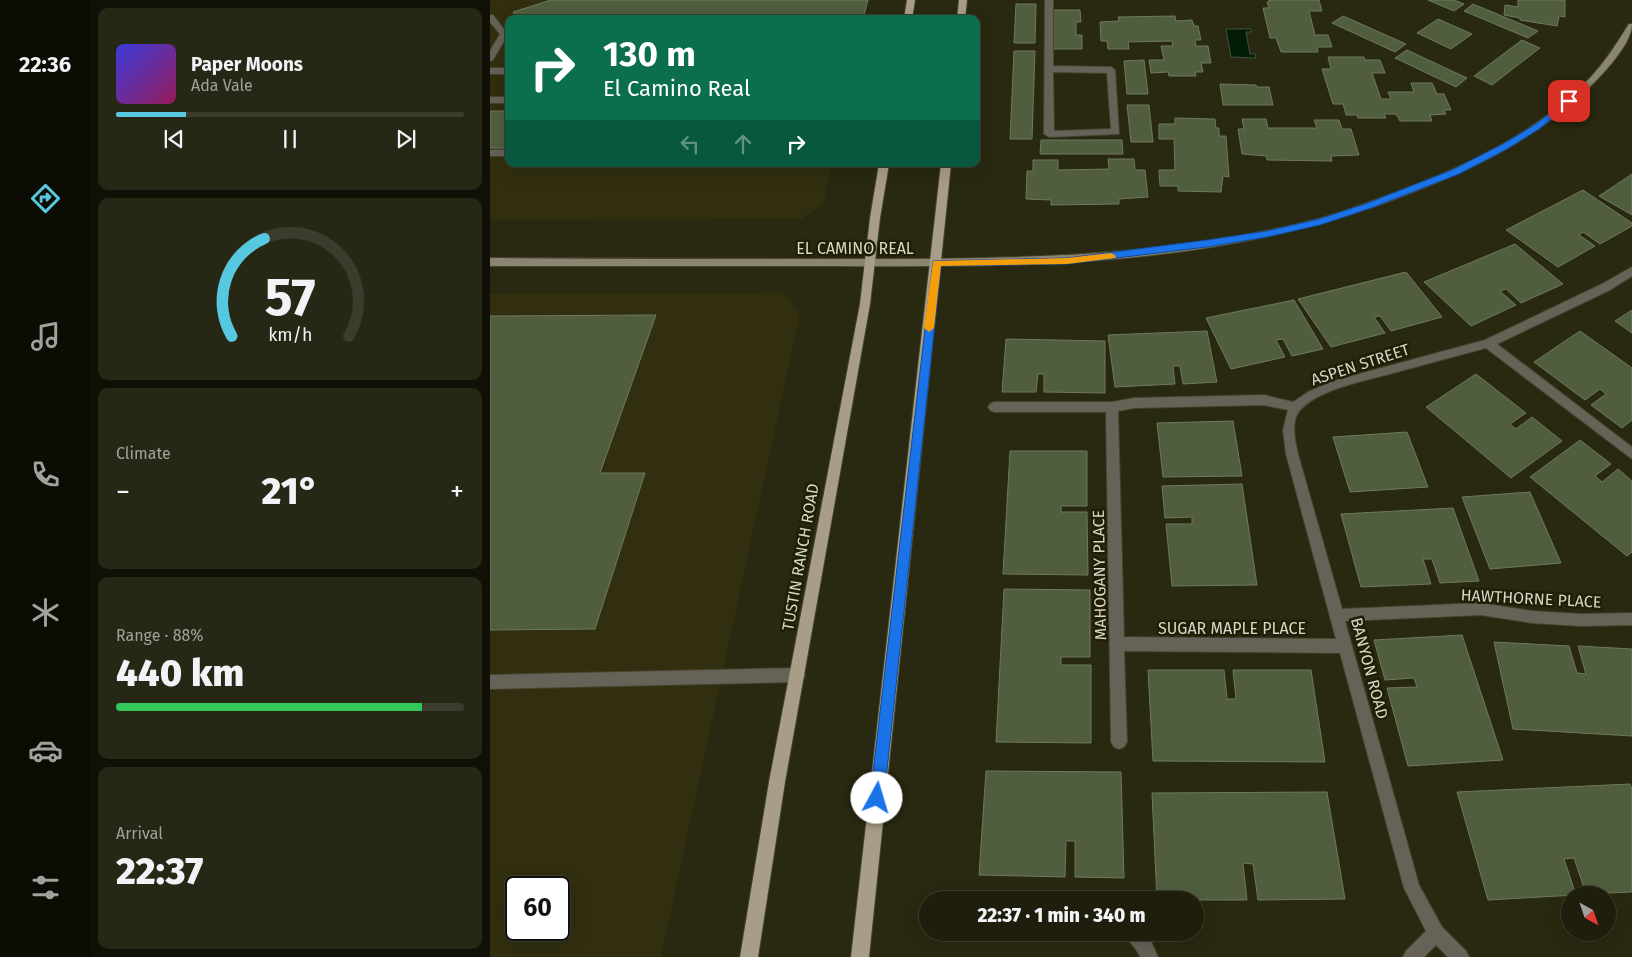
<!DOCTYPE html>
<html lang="en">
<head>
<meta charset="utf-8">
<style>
  :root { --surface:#1f1e0c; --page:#272715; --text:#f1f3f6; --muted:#a1a29d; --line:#3c3c2d; --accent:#56c9e1 }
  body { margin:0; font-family:"Fira Sans",sans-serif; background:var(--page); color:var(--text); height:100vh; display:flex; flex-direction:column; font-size:19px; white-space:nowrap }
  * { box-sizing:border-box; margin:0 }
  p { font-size:16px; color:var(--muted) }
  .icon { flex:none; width:28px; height:28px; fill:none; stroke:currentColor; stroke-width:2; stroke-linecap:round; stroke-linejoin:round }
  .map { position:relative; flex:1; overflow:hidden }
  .details { display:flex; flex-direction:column; gap:8px; padding:8px; background:#111007; width:400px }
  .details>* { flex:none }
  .hud { position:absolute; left:15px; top:15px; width:475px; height:152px; border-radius:10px; box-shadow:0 5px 20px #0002,0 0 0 1px var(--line); background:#0b6e4f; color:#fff; overflow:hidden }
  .needle { width:32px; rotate:140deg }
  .fabs { position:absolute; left:1071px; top:886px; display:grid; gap:10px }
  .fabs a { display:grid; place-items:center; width:55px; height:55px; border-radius:50%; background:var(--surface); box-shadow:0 5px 20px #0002,0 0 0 1px var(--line); font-size:25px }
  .speed { position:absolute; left:15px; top:876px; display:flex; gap:10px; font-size:25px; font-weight:700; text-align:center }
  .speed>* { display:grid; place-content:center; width:65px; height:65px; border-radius:50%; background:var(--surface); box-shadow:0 5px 20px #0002,0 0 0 1px var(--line); line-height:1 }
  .speed .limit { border:2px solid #111; border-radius:8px; background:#fff; color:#111 }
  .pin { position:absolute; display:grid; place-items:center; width:42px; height:42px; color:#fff; margin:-21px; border-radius:10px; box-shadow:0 2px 8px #0006 }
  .me { position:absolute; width:55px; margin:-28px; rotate:6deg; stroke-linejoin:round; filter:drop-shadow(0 0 4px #0008) }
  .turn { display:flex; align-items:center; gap:18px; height:105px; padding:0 15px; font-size:22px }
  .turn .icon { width:65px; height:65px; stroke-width:2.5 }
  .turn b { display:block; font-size:35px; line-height:42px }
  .lanes { display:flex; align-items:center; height:48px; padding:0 15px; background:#0003; justify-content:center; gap:25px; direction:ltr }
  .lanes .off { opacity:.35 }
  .big { font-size:38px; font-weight:800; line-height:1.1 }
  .details .widget { flex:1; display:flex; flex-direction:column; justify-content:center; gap:8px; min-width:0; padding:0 18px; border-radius:10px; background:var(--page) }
  .details .dial { align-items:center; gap:0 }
  .dial svg { height:130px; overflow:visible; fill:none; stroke:var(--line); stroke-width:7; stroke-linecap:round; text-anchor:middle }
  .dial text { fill:var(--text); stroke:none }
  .song { display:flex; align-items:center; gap:15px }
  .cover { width:60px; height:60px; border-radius:8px; background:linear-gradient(135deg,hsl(240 70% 55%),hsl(330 70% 35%)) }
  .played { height:5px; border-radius:2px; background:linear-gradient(90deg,var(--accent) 20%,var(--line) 20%) }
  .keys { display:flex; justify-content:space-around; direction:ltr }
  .heat { display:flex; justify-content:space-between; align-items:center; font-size:28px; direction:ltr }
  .charge { height:8px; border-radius:4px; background:linear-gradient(90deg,#34c759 88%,var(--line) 0) }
  .trip { position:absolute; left:429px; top:891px; width:285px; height:50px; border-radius:25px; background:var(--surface); box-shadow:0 5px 20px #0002,0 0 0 1px var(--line); font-weight:800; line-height:50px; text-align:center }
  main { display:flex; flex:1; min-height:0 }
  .dock { display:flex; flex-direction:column; width:90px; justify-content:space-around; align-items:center; background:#0c0c05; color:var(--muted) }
  .dock .icon { width:35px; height:35px }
  .dock .current { color:var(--accent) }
  .dock b { font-size:22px; color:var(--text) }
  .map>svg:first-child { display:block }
  .built { fill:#312f0f; fill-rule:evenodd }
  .water { fill:#011b07; stroke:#415341 }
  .building { fill:#505e3e; stroke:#6e7960 }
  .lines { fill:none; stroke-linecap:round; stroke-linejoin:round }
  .service-casing { stroke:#45442d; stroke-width:2 }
  .minor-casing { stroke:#45442d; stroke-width:2 }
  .secondary-casing { stroke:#45442d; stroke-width:2 }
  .primary-casing { stroke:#45442d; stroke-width:2 }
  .service { fill:#676258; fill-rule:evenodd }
  .minor { fill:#676258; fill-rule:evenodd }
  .secondary { fill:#8c8473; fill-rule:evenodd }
  .primary { fill:#a89d87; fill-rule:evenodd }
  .route { fill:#1a73e8; stroke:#114b97 }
  .slow { fill:#f59e0b }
  .labels { text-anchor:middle; stroke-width:5; stroke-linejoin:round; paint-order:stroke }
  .street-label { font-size:16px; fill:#d7d7c8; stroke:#201e06 }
</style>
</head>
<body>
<main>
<nav class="dock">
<b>22:36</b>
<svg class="icon current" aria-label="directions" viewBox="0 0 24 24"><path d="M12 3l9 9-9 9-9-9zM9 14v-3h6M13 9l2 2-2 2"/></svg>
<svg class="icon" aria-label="music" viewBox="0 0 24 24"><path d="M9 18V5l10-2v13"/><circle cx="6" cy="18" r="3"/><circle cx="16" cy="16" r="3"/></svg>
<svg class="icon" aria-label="phone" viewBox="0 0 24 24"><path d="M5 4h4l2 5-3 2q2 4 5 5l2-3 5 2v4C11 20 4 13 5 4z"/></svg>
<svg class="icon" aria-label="climate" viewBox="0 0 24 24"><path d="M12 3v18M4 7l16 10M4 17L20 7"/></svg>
<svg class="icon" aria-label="car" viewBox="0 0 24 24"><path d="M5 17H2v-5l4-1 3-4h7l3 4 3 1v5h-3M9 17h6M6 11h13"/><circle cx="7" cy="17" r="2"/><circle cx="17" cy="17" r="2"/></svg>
<svg class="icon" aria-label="filters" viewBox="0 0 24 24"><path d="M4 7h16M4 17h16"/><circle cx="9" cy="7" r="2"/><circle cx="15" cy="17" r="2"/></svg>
</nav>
<section class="details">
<div class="widget">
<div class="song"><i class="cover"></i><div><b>Paper Moons</b><p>Ada Vale</p></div></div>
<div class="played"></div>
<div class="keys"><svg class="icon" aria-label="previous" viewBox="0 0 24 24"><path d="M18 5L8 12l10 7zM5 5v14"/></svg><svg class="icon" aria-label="pause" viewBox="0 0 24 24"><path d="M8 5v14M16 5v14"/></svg><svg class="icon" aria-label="next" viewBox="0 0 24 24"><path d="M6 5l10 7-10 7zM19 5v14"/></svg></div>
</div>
<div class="widget dial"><svg viewBox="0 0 100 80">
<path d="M14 69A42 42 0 1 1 86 69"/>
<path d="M14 69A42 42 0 0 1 34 9" stroke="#56c9e1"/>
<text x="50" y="56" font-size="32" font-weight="700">57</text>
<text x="50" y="72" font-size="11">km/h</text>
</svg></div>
<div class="widget"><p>Climate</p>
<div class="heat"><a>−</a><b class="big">21°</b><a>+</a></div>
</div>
<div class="widget"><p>Range · 88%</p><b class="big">440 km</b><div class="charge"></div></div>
<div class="widget"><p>Arrival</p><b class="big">22:37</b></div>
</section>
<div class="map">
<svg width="1142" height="957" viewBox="0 0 1142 957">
  <rect width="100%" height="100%" fill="#292810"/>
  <path class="built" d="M0 0H378L373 19H19V164H342L333 205 311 219 0 220Z
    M294 293 310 314 171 957H0V294ZM26 888H69V930H26Z"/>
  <path class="water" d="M736 29H761V32H756L760 54H765L766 58 741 57Z"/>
  <path class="building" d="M61 0H378L373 19H28L23 12Z
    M779 0H829L832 11H819L825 35H838L842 47H827L828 52H791L786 38H780L773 8H779L777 2H779Z
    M938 0H964L974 4 964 11Z
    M1028 0H1075V17L1069 16 1067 26 1030 20V18L1014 15 1015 5 1028 7Z
    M526 4H546L545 43H524Z
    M983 4 1048 31 1038 38 974 11Z
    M562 10H590L591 22H586V35H592V49H562Z
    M685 16 686 21 702 20 704 26H708L711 40H705L706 46H718L721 63H711L713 72H705L706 76H679L678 72 661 73 659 60H674L671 46H683L682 41 638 42 639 49H618L617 41H611L610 22 629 21 628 17Z
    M853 16 916 44 905 52 842 23Z
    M948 19 982 34 961 49 927 33Z
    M1032 40 1050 48 1002 85 984 76Z
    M917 50 977 78 966 87 905 58Z
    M524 51H545L542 139H520Z
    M838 57H874L875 60H890L895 73H882L891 99H901L898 92H924L921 83H942L947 94H954L961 110H954L956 114 940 115 942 121H910L906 114H894L896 118H868L867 115H856L853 104H843L832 69H841Z
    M654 60 658 94H637L634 61Z
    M730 84 766 85 767 87H779L783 105H733Z
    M637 105H659L663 142H641Z
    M0 111H19V148H0Z
    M685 118 725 119 726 128H729V136H736L739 177 733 176 731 192 688 191V186H670L669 170H685L684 139H669V124H685Z
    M752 119H776L778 128H827L824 120H849L852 129H861L869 155 841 156 842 161 777 160 776 156 752 154 748 129H754Z
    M551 140H632L633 154H550Z
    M618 159H644L645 170H655L658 197 629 199V204L561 205V200L536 199 537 171H543V160H568V170L619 169Z
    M1142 174V215L1109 196Z
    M1093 190 1142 223V226L1110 244 1093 232 1089 235 1105 246 1068 267 1016 230Z
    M1025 244 1073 284 1031 303 1016 289 1010 291 1026 305 981 326 934 282Z
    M916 272 952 317 901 331 890 316 884 317 895 333 841 347 808 299Z
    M804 300 833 349 802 356 793 339 786 340 795 357 741 369 716 318Z
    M1142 310V333L1125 321Z
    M166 315 110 473H155L105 629 0 630V316Z
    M717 331 727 382 693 384 690 366H683L685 384 625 387 618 335Z
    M1090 331 1142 368V420L1132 428 1101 405 1116 394 1110 389 1095 400 1044 362Z
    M516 339 615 341V393L554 392V374H548L546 392H512Z
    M986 374 1036 413 1020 424 1026 429 1042 417 1072 441 1021 478 936 407Z
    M743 421 752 476 673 477 667 423Z
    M917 432 938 487 860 492 843 437Z
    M1090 440 1121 464 1105 476 1112 482 1128 469 1142 481V552L1137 556 1040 477Z
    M520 451H597V506H571V512H597L598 575 513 574Z
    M752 484 767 585 682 586 676 524H702V517L675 518 672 486Z
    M1040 492 1071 563 1000 569 972 497Z
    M963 508 989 581 950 583 942 559H933L941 584 871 587 851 514Z
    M514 589 600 590V657H571V665H601V743L506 742Z
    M972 635 1013 760 918 766 897 688 927 687 924 678 895 680 884 640Z
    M1004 642 1079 646 1087 673 1096 674 1088 646 1142 649V736L1023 729Z
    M658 670H734L737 699H746L743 670H821L835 762 663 761Z
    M496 771 631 772 634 878 585 877V841H576L575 877 489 875Z
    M1140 784 1142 789V892L1096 894 1084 858 1074 859 1086 895 998 900 967 792Z
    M837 792 855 899 768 900 763 864 753 863 757 900H667L662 793Z"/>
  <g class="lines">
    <g class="service-casing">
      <path id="service" d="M555 0H563V66L621 67 625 70 629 134 559 137 554 134ZM563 72 617 73 621 129 564 131Z
        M0 15H3L16 32H19V36H17L3 60 0 61V51L10 34 0 22Z
        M0 68H19V74H0Z
        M0 97H19V103H0Z
        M0 150H19V156H0Z
        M308 668 313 670 315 675 313 680 308 682 0 689V675Z"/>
    </g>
    <g class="minor-casing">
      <path id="minor" d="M1142 267V276L1120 290 1007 344 1142 447V459L996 348C965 356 934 365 903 373 875 381 832 388 811 409 800 420 805 441 808 454L852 609 991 603 1042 611 1091 614 1142 613V625L1091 626 1042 623 991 615 855 621 929 885 952 927 976 951 979 957H958L946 945 934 957H913L916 951 936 931 914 888 850 653 634 651 637 742 634 747 629 749 624 747 621 742 616 412H504L500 410 498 407 500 404 504 402H622L644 398 774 395 803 402 818 392 843 381 995 340 1112 284ZM774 405 798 410 793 430 796 454 846 639 634 637 628 411 644 408Z
        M634 932H654L659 937 668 957H650C646 947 638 942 634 932Z"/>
    </g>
    <g class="secondary-casing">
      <path id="secondary" d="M1139 24H1142C1142 50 1092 96 1071 112 1026 148 975 172 921 193 733 268 541 267 343 266 228 266 114 266 0 266V258C113 259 226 259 340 259 504 259 668 260 828 219 861 210 893 197 925 185 989 160 1052 128 1100 78 1115 62 1127 43 1139 24Z"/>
    </g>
    <g class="primary-casing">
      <path id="primary" d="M417 0H425L422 19H414Z
        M469 0H477L475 19H467Z
        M389 164H399L390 218 380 304 295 782 268 957H250L279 782 370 304 380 218Z
        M451 164H461L379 957H361Z"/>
    </g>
    <use href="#service" class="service"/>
    <use href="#minor" class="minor"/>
    <use href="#secondary" class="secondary"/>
    <use href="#primary" class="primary"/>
  </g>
  <path class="route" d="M1079 99 1083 101 1082 103 1049 129 1017 149 969 174 881 208 830 225 777 237 717 247 577 264 451 266 394 798 392 803 387 805 382 803 380 798 443 261 577 258 717 240 777 231 829 219 875 204 962 170 1011 145 1043 126Z"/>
  <path class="slow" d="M621 253 626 256 625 258 577 264 451 266 444 328 439 332 434 328 443 261 577 258Z"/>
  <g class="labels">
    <g class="street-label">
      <text x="365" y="254">EL CAMINO REAL</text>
      <text transform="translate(870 364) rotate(-18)" y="6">ASPEN STREET</text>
      <text transform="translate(310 557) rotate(-80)" y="6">TUSTIN RANCH ROAD</text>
      <text transform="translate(609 575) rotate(-91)" y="6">MAHOGANY PLACE</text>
      <text transform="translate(1041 598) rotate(3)" y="6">HAWTHORNE PLACE</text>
      <text x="742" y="634">SUGAR MAPLE PLACE</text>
      <text transform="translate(880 668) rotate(75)" y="6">BANYON ROAD</text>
    </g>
  </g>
</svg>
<div class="fabs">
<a><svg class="needle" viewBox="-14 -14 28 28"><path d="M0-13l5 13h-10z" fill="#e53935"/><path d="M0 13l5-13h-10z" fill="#a1a29d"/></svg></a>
</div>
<div class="speed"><div class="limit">60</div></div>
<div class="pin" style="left:1079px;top:101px;background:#d93025"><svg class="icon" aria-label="arrive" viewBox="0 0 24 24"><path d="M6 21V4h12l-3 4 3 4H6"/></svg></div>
<svg class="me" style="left:387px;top:798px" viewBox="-20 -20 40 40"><circle r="19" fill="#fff"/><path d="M0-13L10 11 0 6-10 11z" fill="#1a73e8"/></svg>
<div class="trip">22:37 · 1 min · 340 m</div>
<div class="hud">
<div class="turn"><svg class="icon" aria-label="right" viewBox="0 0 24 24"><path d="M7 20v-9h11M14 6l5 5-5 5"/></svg><div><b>130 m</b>El Camino Real</div></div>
<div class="lanes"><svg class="icon off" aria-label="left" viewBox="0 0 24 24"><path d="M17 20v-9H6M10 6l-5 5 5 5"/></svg><svg class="icon off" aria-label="ahead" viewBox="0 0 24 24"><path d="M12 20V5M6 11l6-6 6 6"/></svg><svg class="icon" aria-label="right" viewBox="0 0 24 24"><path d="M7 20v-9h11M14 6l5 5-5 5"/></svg></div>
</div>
</div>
</main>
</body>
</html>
